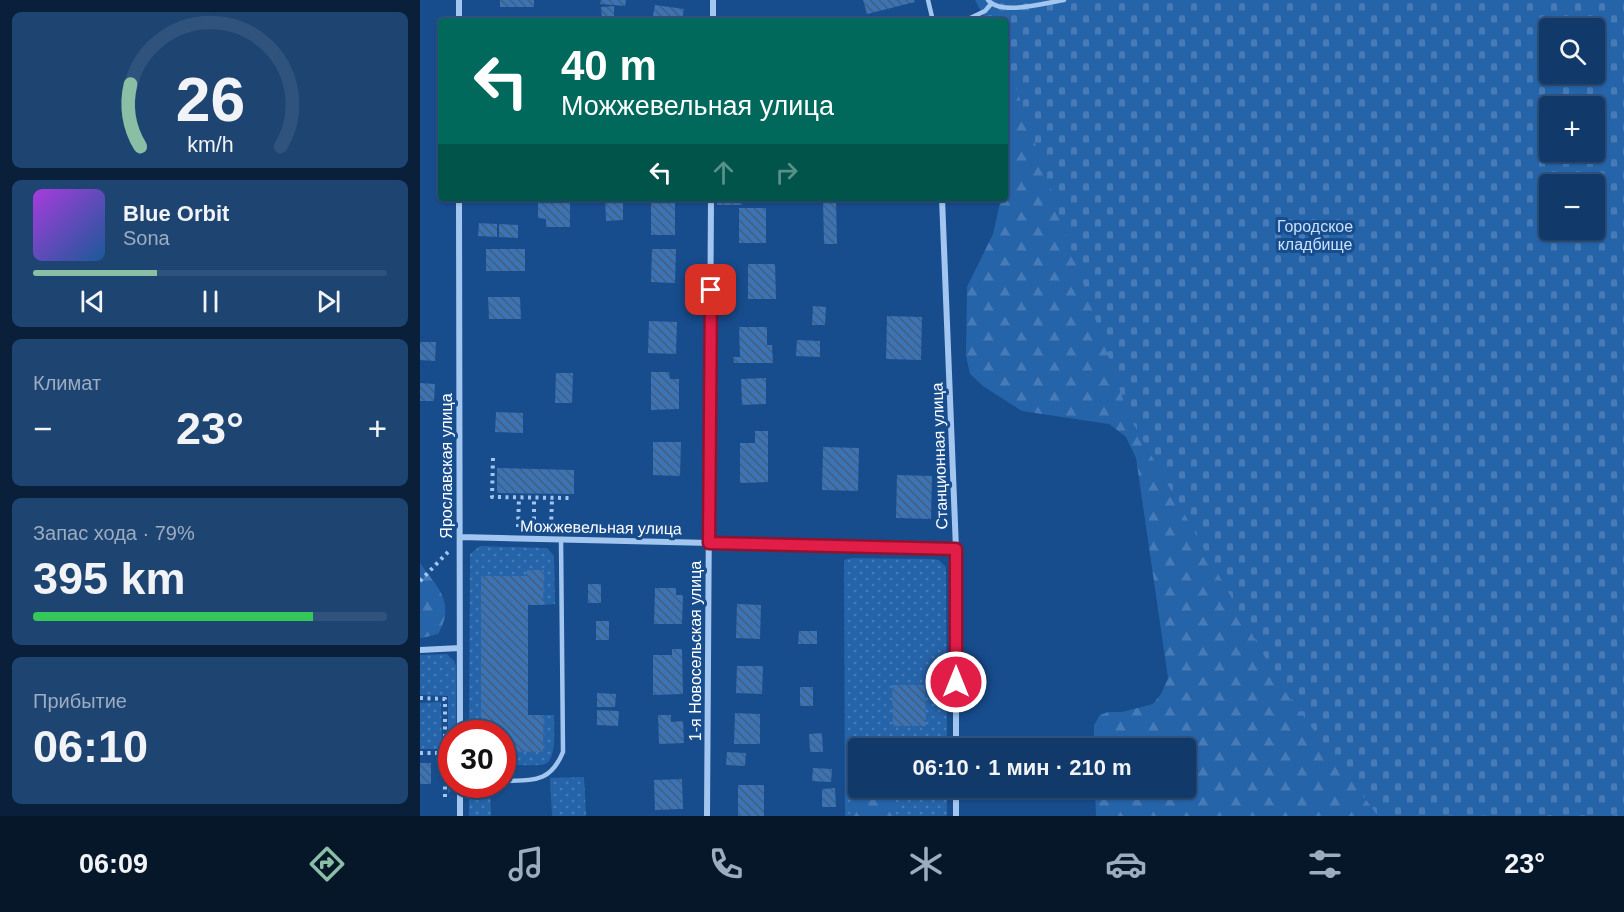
<!DOCTYPE html>
<html lang="ru">
<head>
<meta charset="utf-8">
<style>
  :root { --surface:#11396a; --page:#1e4472; --text:#f1f3f6; --muted:#9cacc1; --line:#30537e; --accent:#8abfa5 }
  body { margin:0; font-family:Arial,sans-serif; background:var(--page); color:var(--text); height:100vh; display:flex; flex-direction:column; font-size:22px; white-space:nowrap }
  * { box-sizing:border-box; margin:0 }
  p { font-size:20px; color:var(--muted) }
  .icon { flex:none; width:33px; height:33px; fill:none; stroke:currentColor; stroke-width:2; stroke-linecap:round; stroke-linejoin:round }
  .map { position:relative; flex:1; overflow:hidden }
  .sheet { display:flex; flex-direction:column; gap:12px; padding:12px; background:#091f3a; width:420px }
  .sheet>* { flex:none }
  .guide { position:absolute; left:18px; top:18px; width:570px; height:183px; border-radius:6px; box-shadow:0 2px 4px #0004,0 0 0 2px var(--line); background:#00695c; color:#fff; overflow:hidden }
  .buttons { position:absolute; left:1119px; top:18px; display:grid; gap:12px }
  .buttons a { display:grid; place-items:center; width:66px; height:66px; border-radius:6px; background:var(--surface); box-shadow:0 2px 4px #0004,0 0 0 2px var(--line); font-size:30px }
  .speed { position:absolute; left:18px; top:720px; display:flex; gap:12px; font-size:30px; font-weight:700; text-align:center }
  .speed>* { display:grid; place-content:center; width:78px; height:78px; border-radius:50%; background:var(--surface); box-shadow:0 2px 4px #0004,0 0 0 2px var(--line); line-height:1 }
  .speed .limit { border:9px solid #d22; background:#fff; color:#111 }
  .pin { position:absolute; display:grid; place-items:center; width:51px; height:51px; color:#fff; margin:-26px; border-radius:12px; box-shadow:0 3px 9px #0006 }
  .me { position:absolute; width:66px; margin:-33px; rotate:0deg; stroke-linejoin:round; filter:drop-shadow(0 0 4px #0008) }
  .turn { display:flex; align-items:center; gap:21px; height:126px; padding:0 24px; font-size:27px }
  .turn .icon { width:78px; height:78px; stroke-width:2.5 }
  .turn b { display:block; font-size:42px; line-height:51px }
  .lanes { display:flex; align-items:center; height:57px; padding:0 24px; background:#0003; justify-content:center; gap:30px; direction:ltr }
  .lanes .off { opacity:.35 }
  .big { font-size:45px; font-weight:700; line-height:1.1 }
  .sheet .card { flex:1; display:flex; flex-direction:column; justify-content:center; gap:9px; min-width:0; padding:0 21px; border-radius:9px; background:var(--page) }
  .sheet .dial { align-items:center; gap:0 }
  .dial svg { height:156px; overflow:visible; fill:none; stroke:var(--line); stroke-width:7; stroke-linecap:round; text-anchor:middle }
  .dial text { fill:var(--text); stroke:none }
  .song { display:flex; align-items:center; gap:18px }
  .cover { width:72px; height:72px; border-radius:9px; background:linear-gradient(135deg,hsl(280 70% 55%),hsl(210 70% 35%)) }
  .played { height:6px; border-radius:3px; background:linear-gradient(90deg,var(--accent) 35%,var(--line) 35%) }
  .keys { display:flex; justify-content:space-around; direction:ltr }
  .heat { display:flex; justify-content:space-between; align-items:center; font-size:33px; direction:ltr }
  .charge { height:9px; border-radius:4px; background:linear-gradient(90deg,#34c759 79%,var(--line) 0) }
  .trip { position:absolute; left:428px; top:738px; width:348px; height:60px; border-radius:6px; background:var(--surface); box-shadow:0 2px 4px #0004,0 0 0 2px var(--line); font-weight:700; line-height:60px; text-align:center }
  .tabs { display:flex; height:96px; justify-content:space-around; align-items:center; background:#07172a; color:var(--muted) }
  .tabs .icon { width:42px; height:42px }
  .tabs .selected { color:var(--accent) }
  .tabs b { font-size:27px; color:var(--text) }
  main { display:flex; flex:1; min-height:0 }
  .map>svg:first-child { display:block }
  .grass { fill:url(#grass-dots) }
  .forest { fill:url(#forest-firs); fill-rule:evenodd }
  .cemetery { fill:url(#cemetery-stones); fill-rule:evenodd }
  .building { fill:url(#building-back-hatch) }
  .lines { fill:none; stroke-linecap:round; stroke-linejoin:round }
  .path { stroke:#a2c6ef; stroke-width:4; stroke-dasharray:3 4.5; stroke-linecap:butt }
  .service { stroke:#a2c6ef; stroke-width:4.5 }
  .minor { stroke:#a2c6ef; stroke-width:6 }
  .route-casing { stroke:#92132f; stroke-width:15 }
  .route { stroke:#e11d48; stroke-width:10 }
  .labels { text-anchor:middle; stroke-width:6; stroke-linejoin:round; paint-order:stroke }
  .park-label { font-size:16px; fill:#c8e0fb; stroke:#174c8d }
  .street-label { font-size:16px; fill:#fff; stroke:#174c8d }
</style>
</head>
<body>
<main>
<section class="sheet">
<div class="card dial"><svg viewBox="0 0 100 80">
<path d="M14 69A42 42 0 1 1 86 69"/>
<path d="M14 69A42 42 0 0 1 9 37" stroke="#8abfa5"/>
<text x="50" y="56" font-size="32" font-weight="700">26</text>
<text x="50" y="72" font-size="11">km/h</text>
</svg></div>
<div class="card">
<div class="song"><i class="cover"></i><div><b>Blue Orbit</b><p>Sona</p></div></div>
<div class="played"></div>
<div class="keys"><svg class="icon" aria-label="previous" viewBox="0 0 24 24"><path d="M18 5L8 12l10 7zM5 5v14"/></svg><svg class="icon" aria-label="pause" viewBox="0 0 24 24"><path d="M8 5v14M16 5v14"/></svg><svg class="icon" aria-label="next" viewBox="0 0 24 24"><path d="M6 5l10 7-10 7zM19 5v14"/></svg></div>
</div>
<div class="card"><p>Климат</p>
<div class="heat"><a>−</a><b class="big">23°</b><a>+</a></div>
</div>
<div class="card"><p>Запас хода · 79%</p><b class="big">395 km</b><div class="charge"></div></div>
<div class="card"><p>Прибытие</p><b class="big">06:10</b></div>
</section>
<div class="map">
<svg width="1204" height="816" viewBox="0 0 1204 816">
  <defs>
    <pattern id="grass-dots" width="8" height="8" patternUnits="userSpaceOnUse" patternTransform="scale(1.5)"><rect width="8" height="8" fill="#2664aa"/><path d="M2 2h.1M6 6h.1" fill="none" stroke="#477bb7" stroke-width="1.8" stroke-linecap="round"/></pattern>
    <pattern id="forest-firs" width="22" height="20" patternUnits="userSpaceOnUse" patternTransform="scale(1.5)"><rect width="22" height="20" fill="#2664aa"/><path d="M5 1l3.5 6h-7zM16 11l3.5 6h-7z" fill="#477bb7"/></pattern>
    <pattern id="cemetery-stones" width="16" height="16" patternUnits="userSpaceOnUse" patternTransform="scale(1.5)"><rect width="16" height="16" fill="#2664aa"/><path d="M2 7V4a2 2 0 0 1 4 0v3zM10 15v-3a2 2 0 0 1 4 0v3z" fill="#477bb7"/></pattern>
    <pattern id="building-back-hatch" width="6" height="6" patternUnits="userSpaceOnUse" patternTransform="scale(1.5)"><rect width="6" height="6" fill="#3b73b4"/><path d="M-1 5l2 2M0 0l6 6M5-1l2 2" fill="none" stroke="#445e7b"/></pattern>
  </defs>
  <rect width="100%" height="100%" fill="#174c8d"/>
  <path class="grass" d="M60 546 127 548 134 556 135 604 123 605V570H107V576H61V733L49 734 50 554Z
    M432 558 512 559 519 560 526 567 527 748H438V788H527V816H425L424 560Z
    M27 654 35 662 36 667V733L32 734V784L36 785 28 794V696L0 695V655Z
    M21 702 22 749H0V703Z
    M124 715H134C134 726 137 760 125 764 116 767 93 764 83 764V751H123Z
    M164 777 166 816H132L130 778Z
    M49 785H70L71 816H49Z"/>
  <path class="forest" d="M555 0H1204V816H676L675 788H765V748H674V725L680 715 688 712H702L733 704 741 694 748 678 716 458 706 437 689 424 602 411 563 386 550 374 546 356 547 287 573 234 581 198H585L586 179 585 21H566ZM1130 28H1174V74H1130ZM1130 106H1174V152H1130ZM1130 184H1174V230H1130Z
    M0 563C18 588 36 603 18 634L2 638H0Z
    M438 758V788H473L476 799V816H430L431 765Z"/>
  <path class="cemetery" d="M559 0H1204V815L958 816 863 689 708 414 585 56V21H570ZM1130 28H1174V74H1130ZM1130 106H1174V152H1130ZM1130 184H1174V230H1130Z"/>
  <path class="building" d="M80 0H114V7H80Z
    M181 0H206L205 6 180 4Z
    M443 0H494L495 2 447 14Z
    M235 5 264 9 262 21H232Z
    M194 6V21H182L181 7Z
    M125 198H150V227H126V219L118 218V202H125Z
    M185 198H203V220L186 221Z
    M297 198H322V205H297Z
    M403 200H416L417 244H404Z
    M231 202 255 203V235H231Z
    M319 208H346V243H319Z
    M59 223 77 224V237L58 236Z
    M79 224 98 225V238L79 237Z
    M66 249H105V271H66Z
    M232 249H256L255 283 231 282Z
    M328 264H355L356 299H328Z
    M68 297H100L101 319H69Z
    M393 306 406 307 405 325H392Z
    M467 316 502 317 501 360 466 359Z
    M229 321 257 322 256 354 228 353Z
    M319 327H347V345H352L353 363H314L313 357H320Z
    M377 340 400 341V357L376 356Z
    M0 342H16L15 361 0 360Z
    M231 372H249L250 379H259V409L231 410Z
    M136 373H153L152 403H135Z
    M346 378V404L322 405 321 379Z
    M0 383 15 384 14 401H0Z
    M76 412 103 413V433L75 432Z
    M335 431H348V482L320 483V443H335Z
    M233 442H261L260 476 233 475Z
    M403 447 439 448 438 491 402 490Z
    M77 468 154 470V494L77 493Z
    M477 475 512 476 511 519 476 518Z
    M107 570H124L123 605H108V715H124L123 752 82 751V734H61V576H107Z
    M168 584H181V603H168Z
    M235 588H256V595H263L262 624H234Z
    M317 604 341 605 340 639 316 638Z
    M176 621H189V640H176Z
    M379 631H397V644H378Z
    M252 649H262L263 694 233 695V655H252Z
    M317 666H343L342 694 316 693Z
    M472 685H505L506 726H473Z
    M380 687H393V706H380Z
    M177 693 196 694 195 707H177Z
    M177 710 199 711 198 726 177 725Z
    M315 713 340 714V744H314Z
    M238 715H251V722L263 721 264 743 239 744Z
    M402 733 403 752H390L389 734Z
    M307 752 326 753 325 766 306 765Z
    M0 763H11V784H0Z
    M393 768 412 769 411 782 392 781Z
    M262 779 263 809 235 810 234 780Z
    M318 785H344V816H318Z
    M415 788 416 807H402V789Z
    M578 788H608V796H578Z"/>
  <g class="lines">
    <path class="path" d="M73 458 72 497 149 498
      M98 527 99 498
      M114 527V498
      M131 527 132 498
      M0 581 28 552
      M0 698 25 699V798
      M0 753H25"/>
    <path class="service" d="M508 0 513 21
      M568 0C581 16 625 3 644 0
      M544 21 565 11 571 4
      M88 781C116 780 131 781 143 752L141 539"/>
    <path class="minor" d="M39 0V21
      M293 21V0
      M39 198 40 734
      M522 198 536 549V748
      M40 537 536 549
      M0 650 40 648
      M40 784V816
      M287 816 291 198
      M536 816V788"/>
  </g>
  <g class="lines">
    <g class="route-casing">
      <path id="route" d="M291 290 289 543 536 549V682"/>
    </g>
    <use href="#route" class="route"/>
  </g>
  <g class="labels">
    <g class="park-label">
      <text x="895" y="232">Городское<tspan x="895" dy="18">кладбище</tspan></text>
    </g>
    <g class="street-label">
      <text transform="translate(519 456) rotate(-92)" y="6">Станционная улица</text>
      <text transform="translate(26 466) rotate(-90)" y="6">Ярославская улица</text>
      <text transform="translate(181 527) rotate(1)" y="6">Можжевельная улица</text>
      <text transform="translate(275 651) rotate(-90)" y="6">1-я Новосельская улица</text>
    </g>
  </g>
</svg>
<div class="buttons">
<a><svg class="icon" aria-label="search" viewBox="0 0 24 24"><circle cx="10" cy="10" r="6"/><path d="M15 15l6 6"/></svg></a>
<a>+</a>
<a>−</a>
</div>
<div class="speed"><div class="limit">30</div></div>
<div class="pin" style="left:291px;top:290px;background:#d93025"><svg class="icon" aria-label="arrive" viewBox="0 0 24 24"><path d="M6 21V4h12l-3 4 3 4H6"/></svg></div>
<svg class="me" style="left:536px;top:682px" viewBox="-20 -20 40 40"><circle r="17" fill="#e11d48" stroke="#fff" stroke-width="3"/><path d="M0-11L8 9 0 5-8 9z" fill="#fff"/></svg>
<div class="trip">06:10 · 1 мин · 210 m</div>
<div class="guide">
<div class="turn"><svg class="icon" aria-label="left" viewBox="0 0 24 24"><path d="M17 20v-9H6M10 6l-5 5 5 5"/></svg><div><b>40 m</b>Можжевельная улица</div></div>
<div class="lanes"><svg class="icon" aria-label="left" viewBox="0 0 24 24"><path d="M17 20v-9H6M10 6l-5 5 5 5"/></svg><svg class="icon off" aria-label="ahead" viewBox="0 0 24 24"><path d="M12 20V5M6 11l6-6 6 6"/></svg><svg class="icon off" aria-label="right" viewBox="0 0 24 24"><path d="M7 20v-9h11M14 6l5 5-5 5"/></svg></div>
</div>
</div>
</main>
<nav class="tabs">
<b>06:09</b>
<svg class="icon selected" aria-label="directions" viewBox="0 0 24 24"><path d="M12 3l9 9-9 9-9-9zM9 14v-3h6M13 9l2 2-2 2"/></svg>
<svg class="icon" aria-label="music" viewBox="0 0 24 24"><path d="M9 18V5l10-2v13"/><circle cx="6" cy="18" r="3"/><circle cx="16" cy="16" r="3"/></svg>
<svg class="icon" aria-label="phone" viewBox="0 0 24 24"><path d="M5 4h4l2 5-3 2q2 4 5 5l2-3 5 2v4C11 20 4 13 5 4z"/></svg>
<svg class="icon" aria-label="climate" viewBox="0 0 24 24"><path d="M12 3v18M4 7l16 10M4 17L20 7"/></svg>
<svg class="icon" aria-label="car" viewBox="0 0 24 24"><path d="M5 17H2v-5l4-1 3-4h7l3 4 3 1v5h-3M9 17h6M6 11h13"/><circle cx="7" cy="17" r="2"/><circle cx="17" cy="17" r="2"/></svg>
<svg class="icon" aria-label="filters" viewBox="0 0 24 24"><path d="M4 7h16M4 17h16"/><circle cx="9" cy="7" r="2"/><circle cx="15" cy="17" r="2"/></svg>
<b>23°</b>
</nav>
</body>
</html>
